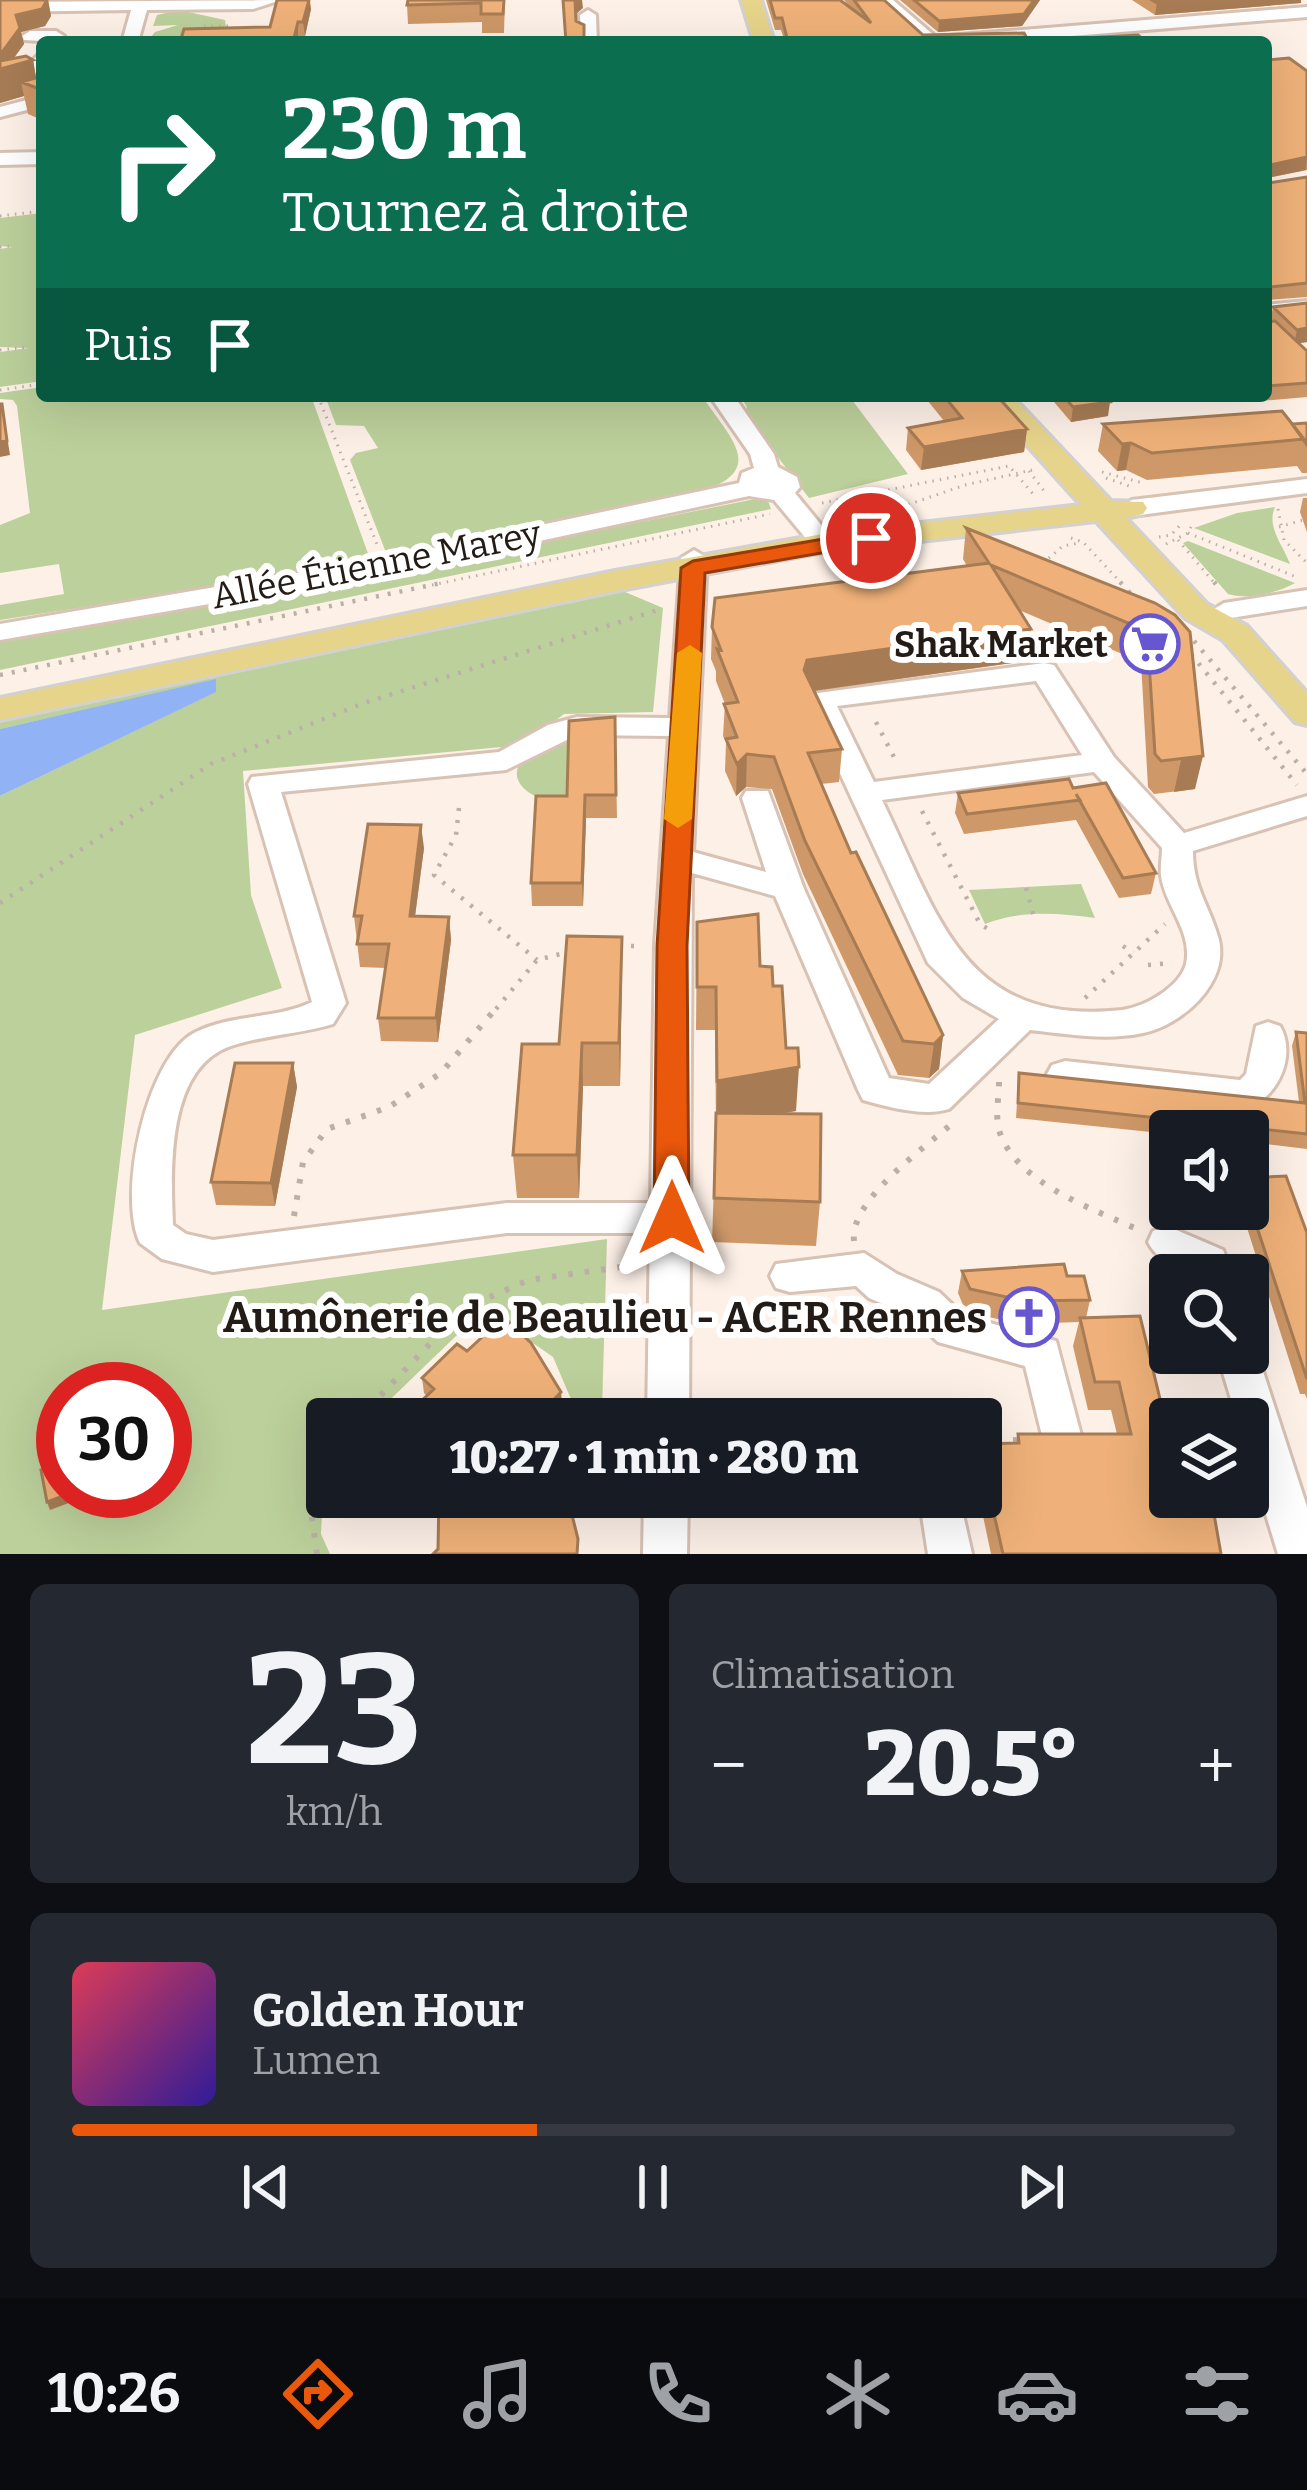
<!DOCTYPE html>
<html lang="fr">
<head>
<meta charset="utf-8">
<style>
  :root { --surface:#171b24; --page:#242831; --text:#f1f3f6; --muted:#9ea1a6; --line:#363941; --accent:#ea580c }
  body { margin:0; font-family:Bitter,serif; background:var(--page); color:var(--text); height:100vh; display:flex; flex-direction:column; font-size:45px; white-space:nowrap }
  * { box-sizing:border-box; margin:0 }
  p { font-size:39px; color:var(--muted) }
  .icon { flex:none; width:66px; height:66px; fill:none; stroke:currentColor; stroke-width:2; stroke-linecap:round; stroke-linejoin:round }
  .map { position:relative; height:1554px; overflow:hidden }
  .panel { display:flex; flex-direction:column; gap:30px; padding:30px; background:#0d0f14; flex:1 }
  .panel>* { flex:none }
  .guide { position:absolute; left:36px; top:36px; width:1236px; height:366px; border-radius:12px; box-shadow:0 12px 48px #0002; background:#0b6e4f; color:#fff; overflow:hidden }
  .tools { position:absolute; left:1149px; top:1110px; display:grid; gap:24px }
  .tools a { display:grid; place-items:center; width:120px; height:120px; border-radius:12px; background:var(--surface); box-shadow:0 12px 48px #0002; font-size:60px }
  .speed { position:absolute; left:36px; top:1362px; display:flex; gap:24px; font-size:60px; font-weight:700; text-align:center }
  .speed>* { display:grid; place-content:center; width:156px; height:156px; border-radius:50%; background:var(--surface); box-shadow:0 12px 48px #0002; line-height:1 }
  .speed .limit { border:18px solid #d22; background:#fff; color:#111 }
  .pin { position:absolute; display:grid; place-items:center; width:102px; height:102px; color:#fff; margin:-51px; border:6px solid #fff; border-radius:50%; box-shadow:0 3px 12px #0007 }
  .me { position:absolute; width:132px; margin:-66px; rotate:0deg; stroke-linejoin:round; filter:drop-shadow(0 0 9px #0008) }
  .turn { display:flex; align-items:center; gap:42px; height:252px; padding:0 48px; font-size:54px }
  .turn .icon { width:156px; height:156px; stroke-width:2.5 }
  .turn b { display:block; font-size:84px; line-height:102px }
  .then { display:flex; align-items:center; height:114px; padding:0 48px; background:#0003; gap:24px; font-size:45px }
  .big { font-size:90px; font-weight:800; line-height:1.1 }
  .panel .widget { flex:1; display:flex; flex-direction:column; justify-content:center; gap:18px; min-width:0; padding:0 42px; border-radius:18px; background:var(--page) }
  .panel .dial { align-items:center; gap:0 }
  .dial b { font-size:156px; line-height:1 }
  .song { display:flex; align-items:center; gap:36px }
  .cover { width:144px; height:144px; border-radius:18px; background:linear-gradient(135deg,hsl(350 70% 55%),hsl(250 70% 35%)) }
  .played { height:12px; border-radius:6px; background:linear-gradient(90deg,var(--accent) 40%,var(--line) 40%) }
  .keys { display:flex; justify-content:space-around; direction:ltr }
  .heat { display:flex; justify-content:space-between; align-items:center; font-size:66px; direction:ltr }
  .panel .tiles { flex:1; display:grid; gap:30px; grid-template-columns:1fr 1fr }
  .widget:last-child { grid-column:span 2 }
  .trip { position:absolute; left:306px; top:1398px; width:696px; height:120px; border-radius:12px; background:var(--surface); box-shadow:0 12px 48px #0002; font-weight:800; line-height:120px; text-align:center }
  .tab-bar { display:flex; height:192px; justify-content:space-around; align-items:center; background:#090b0e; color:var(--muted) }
  .tab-bar .icon { width:84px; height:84px }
  .tab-bar .on { color:var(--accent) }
  .tab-bar b { font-size:54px; color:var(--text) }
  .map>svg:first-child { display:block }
  .green { fill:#bcd09b; fill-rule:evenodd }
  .water { fill:#91b3f5 }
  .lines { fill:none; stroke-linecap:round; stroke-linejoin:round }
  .minor-casing { stroke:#d7c2b4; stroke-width:6 }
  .major-casing { stroke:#d3d1d0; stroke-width:6 }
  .path-far2 { stroke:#bbb0a8; stroke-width:3; stroke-dasharray:1.5 6; stroke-linecap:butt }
  .path-far1 { stroke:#bbb0a8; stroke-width:4.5; stroke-dasharray:3 9; stroke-linecap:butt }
  .path { stroke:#bbb0a8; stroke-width:6; stroke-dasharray:4.5 12; stroke-linecap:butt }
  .minor { fill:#fff; fill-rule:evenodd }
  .major { fill:#e7d48b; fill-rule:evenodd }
  .wall { fill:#ce9868 }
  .shaded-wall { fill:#a77c55 }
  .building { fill:#efb179; stroke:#a77c55; stroke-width:3 }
  .route { fill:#ea580c; stroke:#983908; stroke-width:3 }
  .slow { fill:#f59e0b }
  .labels { text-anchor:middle; stroke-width:12; stroke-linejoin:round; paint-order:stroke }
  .street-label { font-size:36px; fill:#231b16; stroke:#fff }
  .poi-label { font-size:36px; font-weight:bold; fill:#231b16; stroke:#fff; text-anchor:end }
  .near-poi-label { font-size:42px; font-weight:bold; fill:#231b16; stroke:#fff; text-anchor:end }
</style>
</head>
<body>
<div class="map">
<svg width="1307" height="1554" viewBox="0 0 1307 1554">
  <rect width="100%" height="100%" fill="#fdf0e7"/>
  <path class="green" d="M179 10 225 20 226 27 256 41 147 42 155 32 178 25 153 26 157 15Z
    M42 213V381L0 387V352L29 348 0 347V249L12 247 0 246V218Z
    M42 387V396H311L370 559 343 567 0 620V605L64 594 59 564 0 573V525L30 513 17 406 13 400 0 399V393Z
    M325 396H702C733 442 769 471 694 494L394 555 385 550 350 460 356 453 378 448 364 426 336 425Z
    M733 396H849L908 474 809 498 744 413 747 407 742 399Z
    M755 499 768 501 771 509 0 670V640L387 573Z
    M1275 507C1266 527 1283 545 1290 564L1194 528 1237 513Z
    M1188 541 1295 583C1278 593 1247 600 1228 594L1183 543Z
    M618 589 663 608 653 712 564 714 523 745 243 771 251 895 282 988 135 1035 102 1310 607 1239 602 1410 574 1406 553 1357 484 1309 370 1419H327L321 1534 330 1554H0V796L215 692 216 680 0 729V721ZM63 1389H165V1491H63Z
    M570 739 568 806C495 794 504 749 570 739Z
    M1081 884 1095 918C1056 913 1022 910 985 924L969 890Z"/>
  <path class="water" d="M216 679V692L0 796V729Z"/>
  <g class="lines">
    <g class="minor-casing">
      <path id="minor" d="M281 0 253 9 147 10 138 42H122L131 10 0 12V2Z
        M875 0H893L936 37 1307 7V17L997 42H922Z
        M588 10 596 15 597 42H581L580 15Z
        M30 31H56L64 36 60 42 24 40 22 36Z
        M42 51V78L25 68Z
        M42 96V106L0 117V107Z
        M42 152V164L0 165V153Z
        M1307 301V313L1266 317V305Z
        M710 396H734L774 454 778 467 797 477 800 487 795 493 836 543 832 548H814L774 500 749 496 385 574 0 640V624L385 558 739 483 742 473 754 468 750 454Z
        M1307 479V493L1132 516 1119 508 1132 500Z
        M694 550 707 558 693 852 766 872 742 798 746 791H768L804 889 889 1078 929 1084 999 1019 963 998 928 963 806 700 810 694 1044 663 1054 665 1114 757 1184 833 1307 796V816L1193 851C1193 889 1210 906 1219 940 1229 983 1182 1025 1143 1033 1105 1041 1068 1034 1030 1030L949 1109C924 1117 888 1107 863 1100L858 1090 775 896 692 873 689 1419H647L650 1233H507L213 1272 162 1259 140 1243C117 1196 146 1056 196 1032 232 1014 278 1019 312 1002L248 784 252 777 499 752 548 725 577 717 670 718 681 558ZM1036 681 1082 755 874 782 837 706ZM577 735 669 736 655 946 651 1203H507L213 1240 186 1234 173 1225C171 1170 166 1068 231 1046 264 1035 300 1034 333 1024L346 1003 281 792 506 770ZM1094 772 1162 848C1162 857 1160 867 1161 876 1165 906 1193 932 1186 964 1180 987 1145 1007 1122 1010 964 1027 939 917 882 800Z
        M1307 590V606L1224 619 1211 611 1224 603Z
        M1268 1022 1280 1026C1297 1055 1278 1098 1247 1108L1065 1087 1052 1083 1047 1074 1052 1065 1065 1061 1240 1080 1246 1074 1256 1026Z
        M1167 1226 1223 1250 1233 1275C1205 1275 1162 1271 1148 1242L1153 1231Z
        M864 1253 897 1274 939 1292 964 1316 1056 1341 1082 1439 1076 1452 1061 1458 1046 1452 1025 1366 938 1342 911 1316 869 1298 856 1286 790 1292 776 1288 770 1276 776 1264Z
        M1248 1339 1257 1353 1307 1507V1554H1278L1248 1456V1419H1237L1217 1353H1248Z
        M644 1497H688L687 1554H643Z
        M927 1497H959L972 1554H928L921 1509Z"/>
    </g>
    <g class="major-casing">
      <path id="major" d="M741 0H761L774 42H754Z
        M983 396H1012L1111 501 1143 502 1147 508 1143 514 1126 518 1207 604 1247 626 1307 693V725L1295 722 1223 640 1185 618 1096 521 823 552 615 591 0 720V698L615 571 823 534 1081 505Z"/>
    </g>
    <path class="path-far2" d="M204 26H234
      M0 216 42 211
      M0 247 12 246
      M0 350 29 347
      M0 390 42 384
      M318 396 378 547
      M1029 471 1047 495
      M1102 472 1143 483
      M1106 478 1129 486
      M822 503 1009 466 1034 495
      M1278 509 1284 540 1307 563
      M887 512 965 485 1032 470
      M1279 527 1303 520
      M1188 533 1299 578
      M1159 537 1171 535 1183 522
      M1071 538 1083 542 1123 585
      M1178 540 1216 585
      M1166 544 1188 533 1193 523
      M1043 563 1063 546 1079 543
      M432 585 770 514"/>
    <path class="path-far1" d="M1120 582 1132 595
      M1214 582 1221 590
      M1194 641 1307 774
      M1191 654 1297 785
      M0 675 446 582
      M876 722 897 763
      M459 808 456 835 434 875 537 960
      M922 811 980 924 990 930
      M1026 888 1034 917
      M0 903 211 764 364 703 664 608
      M619 946H643
      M1123 946 1133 953
      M1148 965 1172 963
      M1085 998 1165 924
      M496 1009 537 960 572 951"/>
    <path class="path" d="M999 1082C999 1097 995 1115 999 1130 1014 1182 1093 1209 1137 1229
      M294 1216 303 1162 327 1129 389 1107 441 1073 498 1006
      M854 1241C849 1200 926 1147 955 1121
      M358 1419 464 1308 529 1280 635 1265
      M985 1446V1441L1022 1440
      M317 1554 311 1511 327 1471"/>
    <use href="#minor" class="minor"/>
    <use href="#major" class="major"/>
  </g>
  <path class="wall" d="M0 0H48L51 16 45 26 21 32 24 44 14 58 26 56 33 60 36 78 39 77 40 66 42 67V120L28 114 24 96 0 103Z
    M277 0H310L311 9 305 36H299L298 42H180L270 27Z
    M505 0 504 33H482V22L408 24 407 5Z
    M766 0H840L850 7 844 0H884L923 35 1029 42H785L781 30H775Z
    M900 0H1040L1022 26 938 32Z
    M1132 0H1301V3L1155 15Z
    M1266 60 1307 71V170L1268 178 1269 183 1307 177V297L1266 300Z
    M1307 303V342L1299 343 1307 351V397L1260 401 1255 396H1266V322L1270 321 1273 307Z
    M924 396H997L1027 429 1024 452 921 470 906 450 908 428 944 421Z
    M1049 396H1105L1108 416 1071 422Z
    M1307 423V473H1302L1297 466 1147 480 1126 470 1117 471 1098 451 1103 424Z
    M1303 498H1307V532L1300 512Z
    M966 528 1155 603 1195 789 1154 794 1148 787 1141 662 1019 610 1031 629 1026 661 814 691 842 749 839 782 821 784 851 853 943 1035 939 1069 929 1078 898 1075 803 874 772 789 746 787 736 796 725 771 726 743 723 736 725 704 716 681V671L711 659 712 627 967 566 963 559Z
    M615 717 617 818H586L583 906H532L531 883 567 796Z
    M1073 788 1156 873 1151 894 1119 898 1076 820 964 834 955 813 958 793Z
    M424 848 415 916 449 917 451 940 438 1042 381 1041 378 1018 386 968 360 967 354 916Z
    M697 922 773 986 786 1048 796 1111 777 1114 820 1202 816 1246 712 1242 716 1124 715 1030H696Z
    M622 937 620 1086H583L579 1198H517L513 1155 559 1044Z
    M1296 1032 1307 1033V1149L1248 1142V1131H1170V1134L1016 1118 1019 1073 1299 1102 1292 1046Z
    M293 1063 297 1087 275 1206 216 1205 211 1182Z
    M1248 1178 1307 1233V1399L1305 1394H1300L1241 1209H1248Z
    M962 1271 1067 1276 1090 1300 1086 1318 1168 1432 1221 1554H991L979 1497H981V1444L1016 1443 1018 1434H1117L1111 1410H1088L1073 1346 1079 1322 1020 1324 966 1312 958 1293Z
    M467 1351 561 1392 562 1408 427 1396 424 1393 422 1378Z"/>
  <path class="shaded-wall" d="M48 0 51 16 45 26 21 32 24 44 7 67 33 60 38 89 21 82 24 96 0 103V55L16 15Z
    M309 0 311 9 305 36 303 22Z
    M575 0H582L583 8 575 15Z
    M1034 0H1040L1022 26 938 32 939 21Z
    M1199 0H1301V3L1155 15 1157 3Z
    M298 22V42H293Z
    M1307 157 1306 170 1266 178V166Z
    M1307 328V342L1294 344 1297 330Z
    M1110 402 1108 416 1071 422 1073 407Z
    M2 404 10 455 0 457V442Z
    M1027 429 1024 452 921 470 924 447Z
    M1131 443 1126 470 1117 471 1122 444Z
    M1031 629 1026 661 805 692 804 670 807 660Z
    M747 754 746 787 736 796 737 764Z
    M1203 756 1195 789 1174 792 1181 760Z
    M585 795 586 818 583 906 582 883Z
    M421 825 424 848 412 939 410 916Z
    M449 917 451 940 438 1042 436 1018Z
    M622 937V980L620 1086 619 1043Z
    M943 1035 939 1069 929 1078 934 1044Z
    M582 1043 583 1086 579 1198 577 1155Z
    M293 1063 297 1087 275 1206 271 1183Z
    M799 1067 796 1111 716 1124 717 1081Z
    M561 1392 562 1408 551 1419H538V1416Z
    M77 1491H89L90 1495 50 1510 47 1502Z"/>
  <path class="building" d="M0 0H47L42 9 16 15 20 28 0 55Z
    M277 0H309L303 22H298L293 42H180L184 29 270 27Z
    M408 0H504L503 14H481V3L407 5Z
    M563 0H575L576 21 584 25V42H566Z
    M770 0H840L871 23 854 0H884L923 35 1024 33 1029 42H788L782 18H775Z
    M914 0H1034L1024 14 939 21Z
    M1152 0H1199L1157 3Z
    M1138 35 1146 42H1087L1083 38Z
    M26 56 33 60 0 69V61Z
    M1289 58 1307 71V157L1266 166V60Z
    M40 66 42 67V90L21 82 39 77Z
    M1266 172 1269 183 1307 177V283L1269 287 1266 295Z
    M1307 303V328L1297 330 1273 307Z
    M1275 321 1307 351V383L1266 386V322Z
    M944 396H997L1027 429 924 447 908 428 962 418Z
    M1063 396H1105L1110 402 1073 407Z
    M0 404H2L7 441 0 442Z
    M1282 411 1304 439 1152 453 1131 443 1122 444 1103 424Z
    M1307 423V445L1292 424Z
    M966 528 1155 603 1175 615 1190 632 1203 756 1161 761 1155 754 1147 631 991 565 1031 629 807 660 804 670 842 749 808 753 851 853 856 852 943 1035 934 1044 903 1041 805 841 774 757 747 754 737 764 726 739 737 737 724 704 738 702 717 649 721 650 712 627 715 598 989 563Z
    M615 717 616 795H585L582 883H531L536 796H567L569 721Z
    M1069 779 1073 788 1106 783 1156 873 1123 878 1076 794 1080 800 967 814 958 793Z
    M368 824 421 825 410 916 449 917 436 1018H378L389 944H357L362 916H354Z
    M758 914 760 966 772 967 773 986H782L786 1048H798L799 1067 717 1081 716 987H697V922Z
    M567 936 622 937 619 1043H582L577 1155H513L522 1044H559Z
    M1296 1032 1307 1033V1134L1018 1103 1019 1073 1305 1103Z
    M235 1063H293L271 1183 211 1182Z
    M716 1113 821 1114 820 1202 714 1198Z
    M1286 1176 1307 1233V1379L1248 1200V1178Z
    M1064 1264 1067 1276H1084L1090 1300 1025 1301 970 1289 962 1271Z
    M1140 1316 1168 1432H1170V1497H1211L1221 1554H1003L981 1456V1444L1019 1443 1018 1434H1131L1119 1382H1095L1080 1318Z
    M504 1317 531 1343 561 1392 538 1416V1419H402L434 1389 422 1378 457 1344 467 1351Z
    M63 1462V1491H77L47 1502 41 1470Z
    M439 1497H564L570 1507 578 1539 577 1554H433L438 1549Z"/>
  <path class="route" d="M871 531 882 538 879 543 705 573 687 946 689 1218 684 1228 672 1232 659 1228 654 1218 657 946 681 568 693 561Z"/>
  <path class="slow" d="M690 645 702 653 692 819 678 828 664 819 677 653Z"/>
  <defs>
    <g id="supermarket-ring" transform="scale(3)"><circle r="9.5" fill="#fff" stroke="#6656cf" stroke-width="1.5"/><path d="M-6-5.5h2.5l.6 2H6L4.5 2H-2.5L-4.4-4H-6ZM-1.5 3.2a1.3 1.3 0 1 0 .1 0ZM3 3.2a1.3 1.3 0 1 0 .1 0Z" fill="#6656cf"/></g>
    <g id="church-ring" transform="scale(3)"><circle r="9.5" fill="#fff" stroke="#6656cf" stroke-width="1.5"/><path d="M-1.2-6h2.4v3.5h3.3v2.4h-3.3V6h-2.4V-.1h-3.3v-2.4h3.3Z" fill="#6656cf"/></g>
  </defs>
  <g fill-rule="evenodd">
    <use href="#supermarket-ring" x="1150" y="644"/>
    <use href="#church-ring" x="1029" y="1317"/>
  </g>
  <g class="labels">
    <g class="street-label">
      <text transform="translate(376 564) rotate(-11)" y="13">Allée Étienne Marey</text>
    </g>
    <g class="poi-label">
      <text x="1108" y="657">Shak Market</text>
    </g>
    <g class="near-poi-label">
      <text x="987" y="1332">Aumônerie de Beaulieu - ACER Rennes</text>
    </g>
  </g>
</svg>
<div class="tools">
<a><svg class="icon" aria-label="sound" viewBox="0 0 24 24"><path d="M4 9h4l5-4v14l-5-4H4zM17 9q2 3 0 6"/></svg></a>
<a><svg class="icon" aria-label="search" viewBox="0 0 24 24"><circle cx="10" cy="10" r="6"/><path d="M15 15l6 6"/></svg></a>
<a><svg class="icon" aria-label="layers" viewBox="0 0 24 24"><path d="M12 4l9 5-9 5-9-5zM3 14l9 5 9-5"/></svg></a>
</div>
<div class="speed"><div class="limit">30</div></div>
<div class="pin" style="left:871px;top:538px;background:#d93025"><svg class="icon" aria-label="arrive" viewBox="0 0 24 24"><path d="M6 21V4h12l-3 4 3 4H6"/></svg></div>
<svg class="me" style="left:672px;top:1218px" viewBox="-20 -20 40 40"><path d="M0-17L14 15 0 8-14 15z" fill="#ea580c" stroke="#fff" stroke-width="4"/></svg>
<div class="trip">10:27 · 1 min · 280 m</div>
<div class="guide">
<div class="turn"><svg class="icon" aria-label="right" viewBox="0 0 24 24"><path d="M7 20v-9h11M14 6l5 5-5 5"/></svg><div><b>230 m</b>Tournez à droite</div></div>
<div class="then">Puis<svg class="icon" aria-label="arrive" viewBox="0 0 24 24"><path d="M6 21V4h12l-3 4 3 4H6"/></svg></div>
</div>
</div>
<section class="panel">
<div class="tiles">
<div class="widget dial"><b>23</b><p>km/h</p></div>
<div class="widget"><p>Climatisation</p>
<div class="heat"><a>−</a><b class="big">20.5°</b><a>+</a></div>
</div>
<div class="widget">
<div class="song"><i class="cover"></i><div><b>Golden Hour</b><p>Lumen</p></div></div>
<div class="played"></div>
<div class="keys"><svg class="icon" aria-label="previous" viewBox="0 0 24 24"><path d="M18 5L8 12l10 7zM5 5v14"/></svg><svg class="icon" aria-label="pause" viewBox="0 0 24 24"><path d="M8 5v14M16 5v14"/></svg><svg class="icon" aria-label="next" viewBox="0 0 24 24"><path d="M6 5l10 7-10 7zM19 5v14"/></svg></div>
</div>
</div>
</section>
<nav class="tab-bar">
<b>10:26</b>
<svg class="icon on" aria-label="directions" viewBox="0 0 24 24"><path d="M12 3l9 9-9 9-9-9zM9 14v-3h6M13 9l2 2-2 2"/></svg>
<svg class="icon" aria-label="music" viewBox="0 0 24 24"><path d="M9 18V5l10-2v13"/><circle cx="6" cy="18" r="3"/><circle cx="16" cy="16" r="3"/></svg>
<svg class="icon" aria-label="phone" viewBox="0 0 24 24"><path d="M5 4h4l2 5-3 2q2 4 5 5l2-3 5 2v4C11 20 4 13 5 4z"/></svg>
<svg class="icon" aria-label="climate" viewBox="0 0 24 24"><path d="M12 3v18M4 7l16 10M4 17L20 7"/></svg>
<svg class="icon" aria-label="car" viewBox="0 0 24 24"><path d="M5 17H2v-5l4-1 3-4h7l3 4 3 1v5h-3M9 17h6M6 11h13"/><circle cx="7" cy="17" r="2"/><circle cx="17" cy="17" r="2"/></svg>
<svg class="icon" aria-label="filters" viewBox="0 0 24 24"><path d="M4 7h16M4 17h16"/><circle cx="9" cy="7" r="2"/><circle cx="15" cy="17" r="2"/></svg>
</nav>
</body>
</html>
